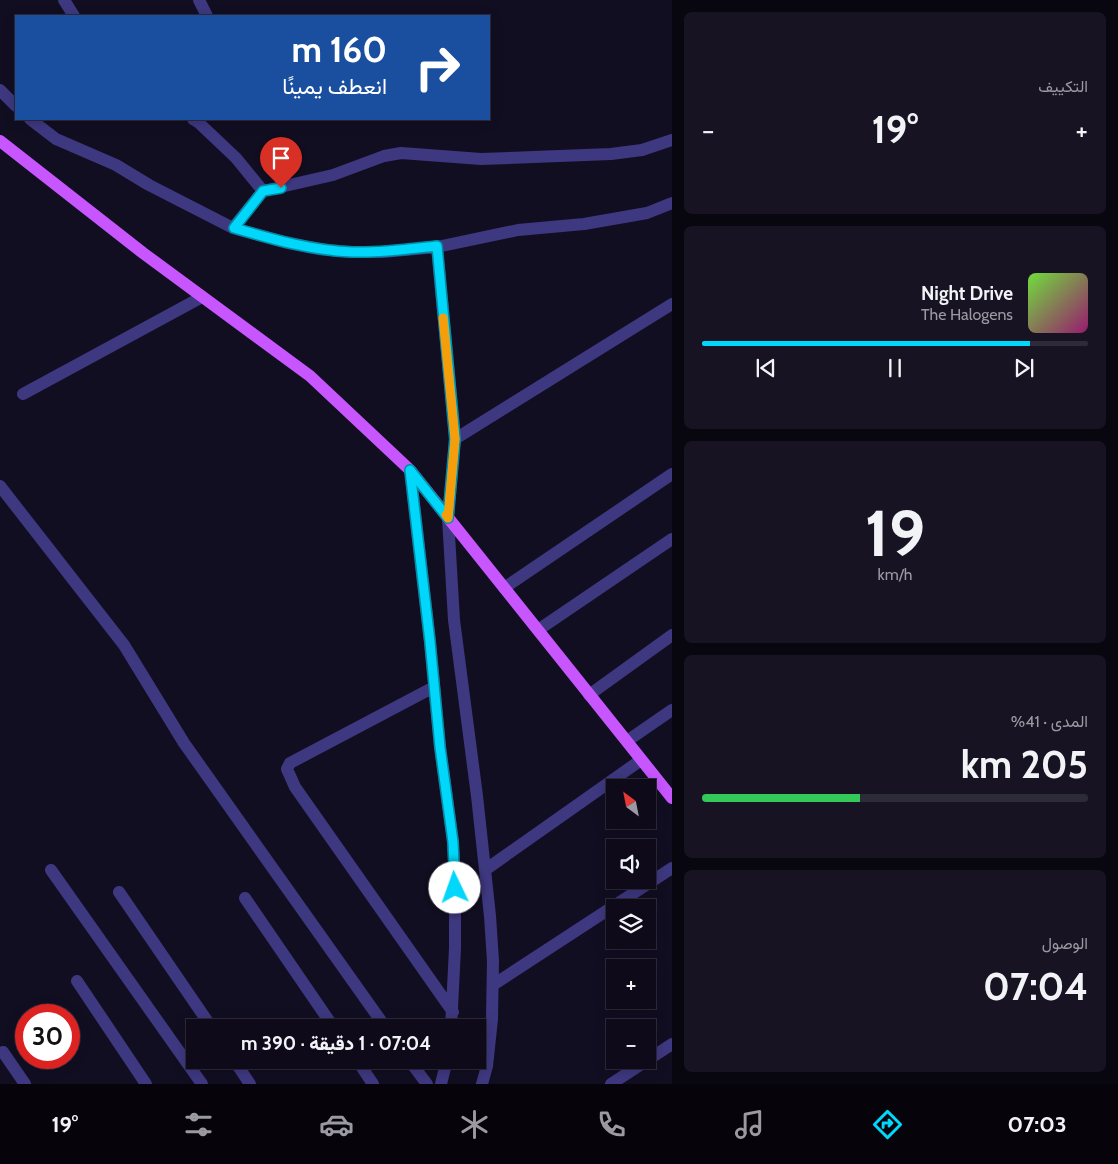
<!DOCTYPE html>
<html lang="ar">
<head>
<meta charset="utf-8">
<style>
  :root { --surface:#0e0a1a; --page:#171323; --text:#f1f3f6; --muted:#9b9aa2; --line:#2e2b39; --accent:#00d7fa }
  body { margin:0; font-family:Cabin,Vazirmatn,sans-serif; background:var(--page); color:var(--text); direction:rtl; height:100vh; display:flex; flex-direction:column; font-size:19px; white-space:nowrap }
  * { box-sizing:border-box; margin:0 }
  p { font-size:16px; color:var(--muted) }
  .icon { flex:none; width:28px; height:28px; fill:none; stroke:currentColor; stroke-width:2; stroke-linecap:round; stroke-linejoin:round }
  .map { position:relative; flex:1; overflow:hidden; direction:ltr }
  .details { display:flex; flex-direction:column; gap:12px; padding:12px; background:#08060e; width:446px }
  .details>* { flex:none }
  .top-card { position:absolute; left:15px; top:15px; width:475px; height:105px; border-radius:0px; box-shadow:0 2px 12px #0003,0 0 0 1px var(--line); direction:rtl; background:#1a4fa0; color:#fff; overflow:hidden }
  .needle { width:32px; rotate:328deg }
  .buttons { position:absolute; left:606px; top:779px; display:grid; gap:10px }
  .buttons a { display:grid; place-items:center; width:50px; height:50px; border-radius:0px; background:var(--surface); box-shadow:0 2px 12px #0003,0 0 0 1px var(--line); font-size:25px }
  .speed { position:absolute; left:15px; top:1004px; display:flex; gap:10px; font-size:25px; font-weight:700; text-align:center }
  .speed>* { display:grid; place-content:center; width:65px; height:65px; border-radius:50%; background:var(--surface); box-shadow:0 2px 12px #0003,0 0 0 1px var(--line); line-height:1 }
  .speed .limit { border:8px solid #d22; background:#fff; color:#111 }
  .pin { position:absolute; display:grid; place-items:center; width:42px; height:42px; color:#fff; margin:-51px -21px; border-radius:50% 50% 50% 0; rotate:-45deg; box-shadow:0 0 5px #0007 }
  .pin .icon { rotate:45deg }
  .me { position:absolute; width:55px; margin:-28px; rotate:357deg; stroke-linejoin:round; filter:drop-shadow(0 0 4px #0008) }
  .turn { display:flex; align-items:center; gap:18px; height:105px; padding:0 20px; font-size:22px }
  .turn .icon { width:65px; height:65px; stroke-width:2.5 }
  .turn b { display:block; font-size:35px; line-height:42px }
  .big { font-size:38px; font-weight:800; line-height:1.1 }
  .details .widget { flex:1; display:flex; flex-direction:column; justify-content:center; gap:8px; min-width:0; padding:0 18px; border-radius:8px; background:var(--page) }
  .details .dial { align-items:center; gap:0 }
  .dial b { font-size:65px; line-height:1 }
  .song { display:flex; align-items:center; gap:15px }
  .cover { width:60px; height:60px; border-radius:8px; background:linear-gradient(135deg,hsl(100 70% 55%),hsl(320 70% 35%)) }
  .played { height:5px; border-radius:2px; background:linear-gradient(90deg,var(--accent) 85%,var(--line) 85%) }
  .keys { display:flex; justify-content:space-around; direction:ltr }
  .heat { display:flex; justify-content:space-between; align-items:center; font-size:28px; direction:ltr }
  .charge { height:8px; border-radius:4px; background:linear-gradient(90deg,#34c759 41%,var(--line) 0) }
  .trip { position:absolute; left:186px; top:1019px; width:300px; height:50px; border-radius:0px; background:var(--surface); box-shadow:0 2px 12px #0003,0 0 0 1px var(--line); font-weight:800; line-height:50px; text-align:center; direction:rtl }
  .tab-bar { display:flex; height:80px; justify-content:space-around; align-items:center; background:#06040a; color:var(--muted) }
  .tab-bar .icon { width:35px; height:35px }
  .tab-bar .active { color:var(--accent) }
  .tab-bar b { font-size:22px; color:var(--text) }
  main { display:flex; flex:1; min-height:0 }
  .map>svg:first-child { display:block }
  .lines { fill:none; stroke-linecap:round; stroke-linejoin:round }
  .minor { stroke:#3e3881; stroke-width:12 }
  .primary { stroke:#c756ff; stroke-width:12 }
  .route-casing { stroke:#008ca2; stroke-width:12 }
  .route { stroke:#00d7fa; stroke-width:9 }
  .slow { stroke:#f59e0b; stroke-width:9 }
</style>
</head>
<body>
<main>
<section class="details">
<div class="widget"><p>التكييف</p>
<div class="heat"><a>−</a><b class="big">19°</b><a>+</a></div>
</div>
<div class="widget">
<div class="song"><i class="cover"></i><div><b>Night Drive</b><p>The Halogens</p></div></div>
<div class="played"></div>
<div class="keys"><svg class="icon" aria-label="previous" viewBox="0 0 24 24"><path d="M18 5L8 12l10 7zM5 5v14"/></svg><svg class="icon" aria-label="pause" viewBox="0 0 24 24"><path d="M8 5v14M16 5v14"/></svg><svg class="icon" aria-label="next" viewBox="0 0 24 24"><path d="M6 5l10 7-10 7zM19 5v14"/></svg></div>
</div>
<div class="widget dial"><b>19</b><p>km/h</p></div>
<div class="widget"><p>المدى · 41%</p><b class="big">205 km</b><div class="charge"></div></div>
<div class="widget"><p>الوصول</p><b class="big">07:04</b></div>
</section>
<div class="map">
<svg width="672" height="1084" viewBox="0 0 672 1084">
  <rect width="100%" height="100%" fill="#120e22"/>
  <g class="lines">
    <path class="minor" d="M64 0 74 16
      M199 0 207 16
      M0 90 16 106
      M30 119 56 139 116 165 149 185 233 228 284 242 319 249 351 252H383L437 247 518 230 584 224 647 213 672 203
      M193 119 198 122 236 158 263 191
      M233 228 263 191 333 175 384 156 401 153 481 159 611 154 642 150 672 140
      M437 247 455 439 448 518 454 620 477 796 490 916 493 961 492 1019 487 1066 482 1084
      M23 394 202 297
      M455 439 672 304
      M410 470 430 642 440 747 453 842 455 887V948L451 1028
      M0 486 124 645 184 743 386 1028
      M504 588 672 474
      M538 630 672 539
      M434 687 290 763 287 769 295 787 453 1012
      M589 695 672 635
      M627 741 672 710
      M51 870 202 1084
      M485 870 641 760
      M119 892 212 1028
      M245 898 334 1028
      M77 981 146 1084
      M493 985 672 868
      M3 1052 25 1084
      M234 1060 250 1084
      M357 1060 373 1084
      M409 1060 427 1084
      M441 1084 447 1060
      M611 1084 672 1044"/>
    <path class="primary" d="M0 141 143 253 310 376 410 470 672 798"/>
  </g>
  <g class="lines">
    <g class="route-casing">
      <path id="route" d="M281 188 263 191 234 228C272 239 312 251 353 252 381 253 409 249 437 246L455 439 448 518 410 470 430 642 440 747 453 842 455 888"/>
    </g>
    <use href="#route" class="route"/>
    <path class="slow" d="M443 318 455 439 448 518 446 515"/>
  </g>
</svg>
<div class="buttons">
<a><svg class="needle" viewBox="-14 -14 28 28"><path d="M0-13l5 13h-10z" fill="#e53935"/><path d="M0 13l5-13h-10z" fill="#9b9aa2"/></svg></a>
<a><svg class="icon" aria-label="sound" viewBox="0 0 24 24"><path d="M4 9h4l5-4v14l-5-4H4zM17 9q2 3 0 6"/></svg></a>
<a><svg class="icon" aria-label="layers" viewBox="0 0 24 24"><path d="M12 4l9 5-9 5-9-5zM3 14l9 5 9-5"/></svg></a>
<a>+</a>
<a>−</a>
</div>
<div class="speed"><div class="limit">30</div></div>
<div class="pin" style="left:281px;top:188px;background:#d93025"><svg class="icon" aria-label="arrive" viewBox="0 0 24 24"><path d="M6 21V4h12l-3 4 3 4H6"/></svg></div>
<svg class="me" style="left:455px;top:888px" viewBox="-20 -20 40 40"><circle r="19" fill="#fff"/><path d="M0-13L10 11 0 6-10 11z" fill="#00d7fa"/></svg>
<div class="trip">07:04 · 1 دقيقة · 390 m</div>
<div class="top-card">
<div class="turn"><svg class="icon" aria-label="right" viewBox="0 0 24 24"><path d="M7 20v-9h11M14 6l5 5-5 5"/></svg><div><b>160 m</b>انعطف يمينًا</div></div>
</div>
</div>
</main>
<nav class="tab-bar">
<b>07:03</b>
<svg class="icon active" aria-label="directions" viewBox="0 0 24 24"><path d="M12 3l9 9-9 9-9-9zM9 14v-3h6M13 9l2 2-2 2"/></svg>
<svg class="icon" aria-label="music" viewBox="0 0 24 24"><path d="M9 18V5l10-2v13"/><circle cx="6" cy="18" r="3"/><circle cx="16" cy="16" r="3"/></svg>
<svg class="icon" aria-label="phone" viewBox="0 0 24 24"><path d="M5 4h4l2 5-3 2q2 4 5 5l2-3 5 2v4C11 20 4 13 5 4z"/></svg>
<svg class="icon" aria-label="climate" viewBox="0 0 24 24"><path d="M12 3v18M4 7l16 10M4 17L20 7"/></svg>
<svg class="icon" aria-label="car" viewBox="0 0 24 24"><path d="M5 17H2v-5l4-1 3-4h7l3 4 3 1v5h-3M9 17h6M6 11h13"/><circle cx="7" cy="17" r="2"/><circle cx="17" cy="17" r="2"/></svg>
<svg class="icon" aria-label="filters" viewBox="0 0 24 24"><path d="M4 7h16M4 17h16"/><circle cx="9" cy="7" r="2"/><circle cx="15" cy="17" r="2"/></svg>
<b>19°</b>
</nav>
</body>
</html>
